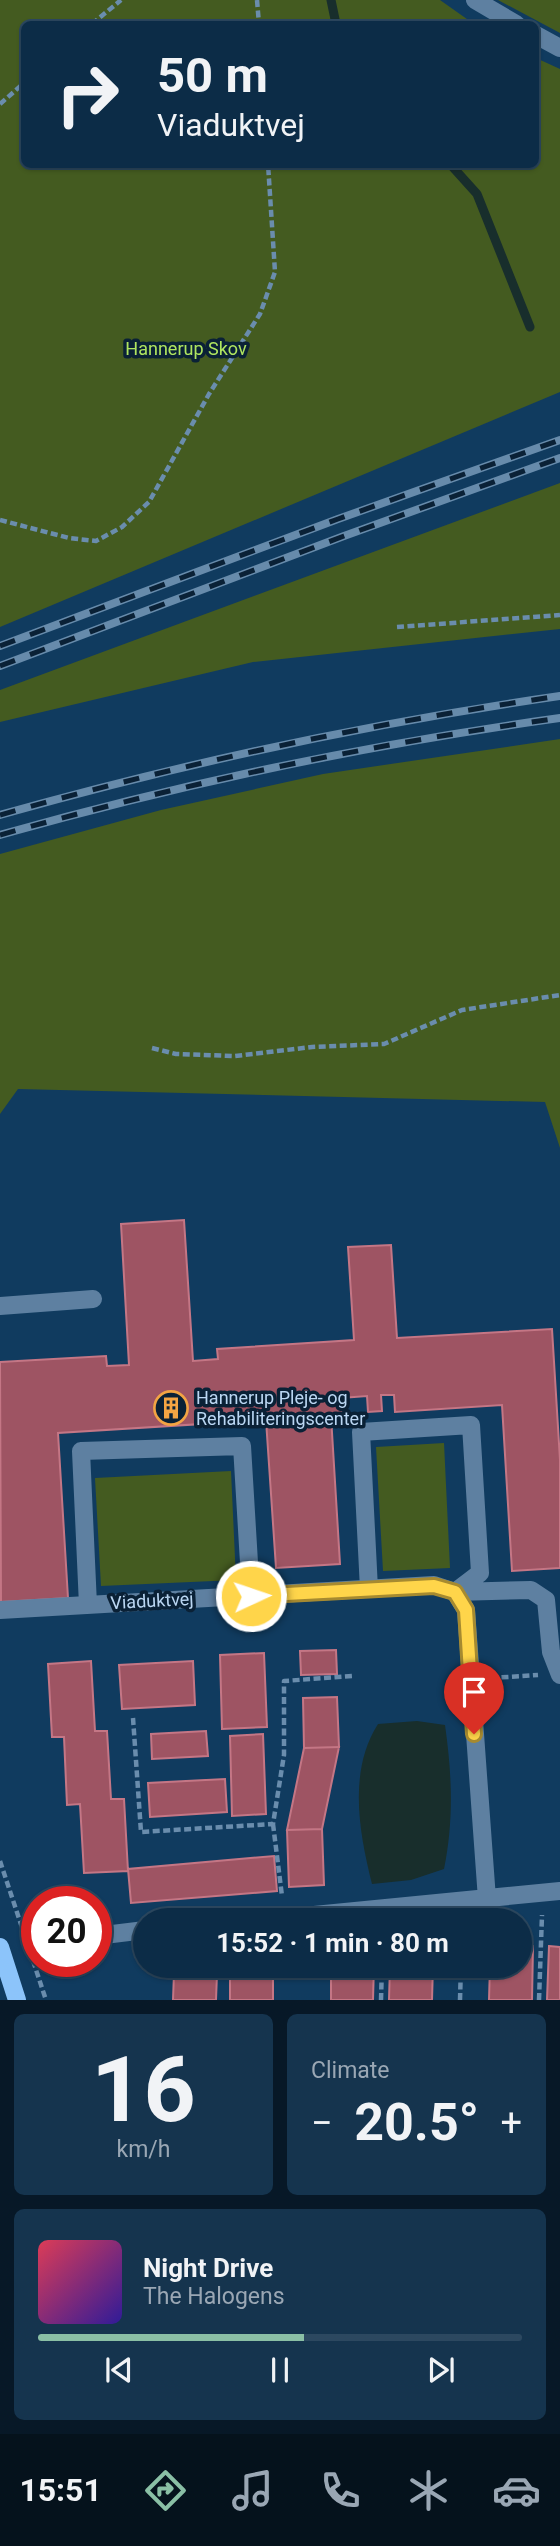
<!DOCTYPE html>
<html lang="en">
<head>
<meta charset="utf-8">
<style>
  :root { --surface:#0c2c47; --page:#15344e; --text:#f1f3f6; --muted:#9aa7b4; --line:#2c4860; --accent:#8abfa5 }
  body { margin:0; font-family:Roboto,sans-serif; background:var(--page); color:var(--text); height:100vh; display:flex; flex-direction:column; font-size:26px; white-space:nowrap }
  * { box-sizing:border-box; margin:0 }
  p { font-size:23px; color:var(--muted) }
  .icon { flex:none; width:38px; height:38px; fill:none; stroke:currentColor; stroke-width:2; stroke-linecap:round; stroke-linejoin:round }
  .map { position:relative; height:2000px; overflow:hidden }
  .side { display:flex; flex-direction:column; gap:14px; padding:14px; background:#071827; flex:1 }
  .side>* { flex:none }
  .hud { position:absolute; left:21px; top:21px; width:518px; height:147px; border-radius:10px; box-shadow:0 2px 5px #0004,0 0 0 2px var(--line); background:#0c2c47; color:var(--text); overflow:hidden }
  .speed { position:absolute; left:21px; top:1886px; display:flex; gap:14px; font-size:35px; font-weight:700; text-align:center }
  .speed>* { display:grid; place-content:center; width:91px; height:91px; border-radius:50%; background:var(--surface); box-shadow:0 2px 5px #0004,0 0 0 2px var(--line); line-height:1 }
  .speed .limit { border:10px solid #d22; background:#fff; color:#111 }
  .pin { position:absolute; display:grid; place-items:center; width:60px; height:60px; color:#fff; margin:-72px -30px; border-radius:50% 50% 50% 0; rotate:-45deg; box-shadow:0 0 7px #0007 }
  .pin .icon { rotate:45deg }
  .me { position:absolute; width:77px; margin:-38px; rotate:87deg; stroke-linejoin:round; filter:drop-shadow(0 0 5px #0008) }
  .turn { display:flex; align-items:center; gap:24px; height:147px; padding:0 21px; font-size:32px }
  .turn .icon { width:91px; height:91px; stroke-width:2.5 }
  .turn b { display:block; font-size:49px; line-height:60px }
  .big { font-size:52px; font-weight:700; line-height:1.1 }
  .side .widget { flex:1; display:flex; flex-direction:column; justify-content:center; gap:10px; min-width:0; padding:0 24px; border-radius:10px; background:var(--page) }
  .side .dial { align-items:center; gap:0 }
  .dial b { font-size:91px; line-height:1 }
  .song { display:flex; align-items:center; gap:21px }
  .cover { width:84px; height:84px; border-radius:10px; background:linear-gradient(135deg,hsl(350 70% 55%),hsl(250 70% 35%)) }
  .played { height:7px; border-radius:4px; background:linear-gradient(90deg,var(--accent) 55%,var(--line) 55%) }
  .keys { display:flex; justify-content:space-around; direction:ltr }
  .heat { display:flex; justify-content:space-between; align-items:center; font-size:38px; direction:ltr }
  .side .tiles { flex:1; display:grid; gap:14px; grid-template-columns:1fr 1fr }
  .widget:last-child { grid-column:span 2 }
  .trip { position:absolute; left:133px; top:1908px; width:399px; height:70px; border-radius:35px; background:var(--surface); box-shadow:0 2px 5px #0004,0 0 0 2px var(--line); font-weight:700; line-height:70px; text-align:center }
  .tab-bar { display:flex; height:112px; justify-content:space-around; align-items:center; background:#05121c; color:var(--muted) }
  .tab-bar .icon { width:49px; height:49px }
  .tab-bar .active { color:var(--accent) }
  .tab-bar b { font-size:32px; color:var(--text) }
  .map>svg:first-child { display:block }
  .green { fill:#445b20 }
  .water { fill:#182e2c }
  .lines { fill:none; stroke-linecap:round; stroke-linejoin:round }
  .stream { stroke:#182e2c; stroke-width:9 }
  .building { fill:#9e5463; stroke:#c47685; stroke-width:2 }
  .path { stroke:#6a8dad; stroke-width:4.5; stroke-dasharray:7 3.5; stroke-linecap:butt }
  .minor { stroke:#5e80a1; stroke-width:18 }
  .major { stroke:#8cc4fa; stroke-width:18 }
  .rail-casing { stroke:#678bab; stroke-width:8 }
  .rail { stroke:#0a2136; stroke-width:5; stroke-dasharray:16; stroke-linecap:butt }
  .route-casing { stroke:#a68a30; stroke-width:18 }
  .route { stroke:#ffd54a; stroke-width:12 }
  .labels { text-anchor:middle; stroke-width:7; stroke-linejoin:round; paint-order:stroke }
  .park-label { font-size:18px; fill:#afe560; stroke:#0a2136 }
  .poi-label { font-size:18px; fill:#bbd7f3; stroke:#0a2136; text-anchor:start }
  .street-label { font-size:18px; fill:#bbd7f3; stroke:#0a2136 }
</style>
</head>
<body>
<div class="map">
<svg width="560" height="2000" viewBox="0 0 560 2000">
  <rect width="100%" height="100%" fill="#103b5f"/>
  <path class="green" d="M0 0H440L474 24H24V164H536V58L560 69V392L0 627Z
    M499 0H560V33L498 0Z
    M560 483V629L253 662 0 722V690Z
    M560 739V1148L545 1102 18 1089 0 1114V854L161 810 323 774Z
    M444 1443 450 1568 383 1571 376 1447Z
    M231 1471 236 1580 101 1586 95 1478Z"/>
  <path class="water" d="M417 1721 445 1725C452 1775 454 1819 444 1869L411 1880 372 1884C359 1832 348 1771 378 1724Z"/>
  <g class="lines">
    <path class="stream" d="M331 0 336 24
      M450 164 477 194 530 327"/>
  </g>
  <path class="building" d="M184 1220 193 1361 218 1359 217 1349 354 1340 348 1247 391 1245 397 1338 552 1329 560 1460V1568L512 1571 502 1405 395 1412 394 1395H381L382 1411 368 1412 367 1396 341 1398 342 1415 331 1416 340 1564 276 1568 266 1420 58 1433 68 1598 1 1602 0 1362 106 1356 107 1366 129 1365 121 1224Z
    M336 1650 337 1674 301 1675 300 1651Z
    M264 1653 267 1727 222 1729 220 1655Z
    M91 1661 95 1731H107L111 1799H124L128 1871 84 1873 80 1804 67 1805 64 1737H52L48 1664Z
    M193 1661 195 1705 122 1709 119 1665Z
    M337 1697 339 1747 304 1748 303 1698Z
    M206 1731 208 1756 152 1759 151 1734Z
    M263 1734 266 1814 232 1816 230 1736Z
    M339 1747 322 1829 287 1830 304 1748Z
    M225 1779 227 1812 150 1817 148 1783Z
    M322 1829 324 1885 289 1887 287 1830Z
    M274 1856 277 1891 131 1903 128 1869Z
    M520 1946H533L532 2000H489L490 1965H520Z
    M549 1946 560 1947V2000H547Z
    M331 1965H374L373 2000H331Z
    M390 1965H433L432 2000H389Z
    M174 1973 217 1974 216 2000H173Z
    M230 1975 273 1976V2000H230Z"/>
  <g class="lines">
    <path class="path" d="M257 0 259 24
      M92 24 121 0
      M0 104 24 83
      M0 520 69 538 96 541 122 527 149 502 209 394 260 314 275 272 268 164
      M397 627 560 615
      M152 1048 176 1054 235 1056 312 1047 384 1044 462 1010 560 995
      M491 1678 538 1675
      M133 1718 141 1832 273 1824 284 1755V1681L353 1676
      M273 1824 282 1896
      M0 1861 46 2000
      M381 2000 382 1965
      M460 2000 461 1965
      M539 2000 542 1915"/>
    <path class="minor" d="M475 0 516 24
      M536 35 560 48
      M0 1306 93 1299
      M369 1589 361 1432 471 1425 480 1573 455 1592
      M455 1592 531 1590 546 1600 551 1652 560 1675
      M88 1605 81 1451 242 1446 251 1596
      M0 1610 434 1585 455 1592 466 1610 487 1899
      M263 1920 560 1891
      M96 1936 145 1930"/>
    <path class="major" d="M0 1947 17 2000"/>
    <g class="rail-casing">
      <path id="rail" d="M0 646 338 519 560 440
        M0 666 344 536 560 458
        M0 815C184 763 371 723 560 696
        M0 835C184 783 371 744 560 718"/>
    </g>
    <use href="#rail" class="rail"/>
  </g>
  <g class="lines">
    <g class="route-casing">
      <path id="route" d="M251 1596 434 1586 455 1592 466 1610 474 1734"/>
    </g>
    <use href="#route" class="route"/>
  </g>
  <defs>
    <g id="building-ring" transform="scale(1.75)"><circle r="9.5" fill="#0a2136" stroke="#f3a443" stroke-width="1.5"/><path d="M-4-6H4V6H1V3H-1V6H-4ZM-2.5-4.3h1.7v1.8h-1.7ZM.8-4.3h1.7v1.8H.8ZM-2.5-1h1.7V.8h-1.7ZM.8-1h1.7V.8H.8Z" fill="#f3a443"/></g>
  </defs>
  <g fill-rule="evenodd">
    <use href="#building-ring" x="171" y="1408"/>
  </g>
  <g class="labels">
    <g class="park-label">
      <text x="186" y="355">Hannerup Skov</text>
    </g>
    <g class="poi-label">
      <text x="196" y="1404">Hannerup Pleje- og<tspan x="196" dy="21">Rehabiliteringscenter</tspan></text>
    </g>
    <g class="street-label">
      <text transform="translate(152 1601) rotate(-3)" y="6">Viaduktvej</text>
    </g>
  </g>
</svg>
<div class="speed"><div class="limit">20</div></div>
<div class="pin" style="left:474px;top:1734px;background:#d93025"><svg class="icon" aria-label="arrive" viewBox="0 0 24 24"><path d="M6 21V4h12l-3 4 3 4H6"/></svg></div>
<svg class="me" style="left:251px;top:1596px" viewBox="-20 -20 40 40"><circle r="17" fill="#ffd54a" stroke="#fff" stroke-width="3"/><path d="M0-11L8 9 0 5-8 9z" fill="#fff"/></svg>
<div class="trip">15:52 · 1 min · 80 m</div>
<div class="hud">
<div class="turn"><svg class="icon" aria-label="right" viewBox="0 0 24 24"><path d="M7 20v-9h11M14 6l5 5-5 5"/></svg><div><b>50 m</b>Viaduktvej</div></div>
</div>
</div>
<section class="side">
<div class="tiles">
<div class="widget dial"><b>16</b><p>km/h</p></div>
<div class="widget"><p>Climate</p>
<div class="heat"><a>−</a><b class="big">20.5°</b><a>+</a></div>
</div>
<div class="widget">
<div class="song"><i class="cover"></i><div><b>Night Drive</b><p>The Halogens</p></div></div>
<div class="played"></div>
<div class="keys"><svg class="icon" aria-label="previous" viewBox="0 0 24 24"><path d="M18 5L8 12l10 7zM5 5v14"/></svg><svg class="icon" aria-label="pause" viewBox="0 0 24 24"><path d="M8 5v14M16 5v14"/></svg><svg class="icon" aria-label="next" viewBox="0 0 24 24"><path d="M6 5l10 7-10 7zM19 5v14"/></svg></div>
</div>
</div>
</section>
<nav class="tab-bar">
<b>15:51</b>
<svg class="icon active" aria-label="directions" viewBox="0 0 24 24"><path d="M12 3l9 9-9 9-9-9zM9 14v-3h6M13 9l2 2-2 2"/></svg>
<svg class="icon" aria-label="music" viewBox="0 0 24 24"><path d="M9 18V5l10-2v13"/><circle cx="6" cy="18" r="3"/><circle cx="16" cy="16" r="3"/></svg>
<svg class="icon" aria-label="phone" viewBox="0 0 24 24"><path d="M5 4h4l2 5-3 2q2 4 5 5l2-3 5 2v4C11 20 4 13 5 4z"/></svg>
<svg class="icon" aria-label="climate" viewBox="0 0 24 24"><path d="M12 3v18M4 7l16 10M4 17L20 7"/></svg>
<svg class="icon" aria-label="car" viewBox="0 0 24 24"><path d="M5 17H2v-5l4-1 3-4h7l3 4 3 1v5h-3M9 17h6M6 11h13"/><circle cx="7" cy="17" r="2"/><circle cx="17" cy="17" r="2"/></svg>
</nav>
</body>
</html>
